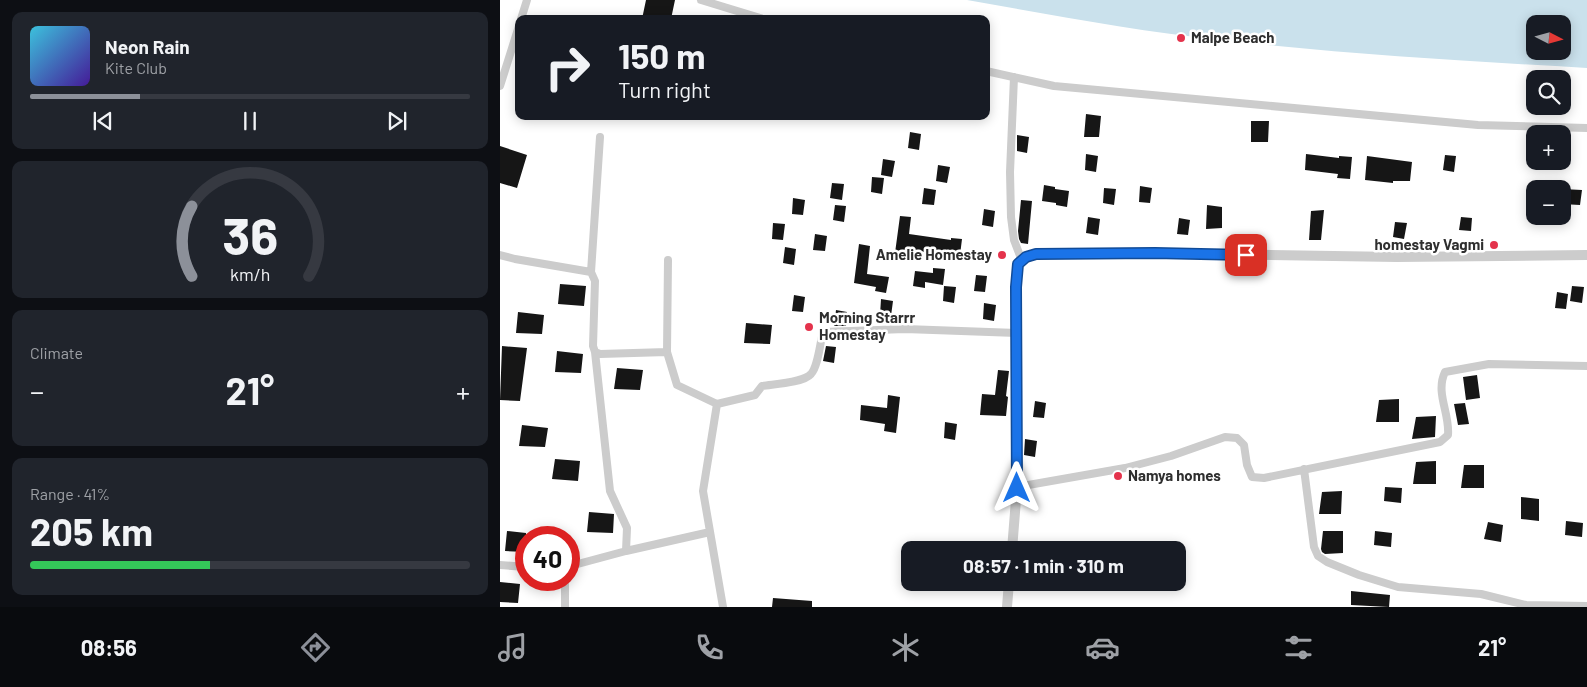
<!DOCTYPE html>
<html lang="en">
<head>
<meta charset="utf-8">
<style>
  :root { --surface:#171b24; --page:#20242c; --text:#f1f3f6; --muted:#9ea1a6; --line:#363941; --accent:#8c9099 }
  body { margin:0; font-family:Barlow,sans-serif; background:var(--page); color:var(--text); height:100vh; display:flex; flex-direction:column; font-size:19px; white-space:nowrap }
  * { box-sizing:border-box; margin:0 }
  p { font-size:16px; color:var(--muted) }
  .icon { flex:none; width:28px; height:28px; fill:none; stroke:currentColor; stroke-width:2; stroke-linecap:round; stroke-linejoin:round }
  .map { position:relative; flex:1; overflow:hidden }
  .side { display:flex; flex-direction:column; gap:12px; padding:12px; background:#0d0f14; width:500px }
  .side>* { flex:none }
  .banner { position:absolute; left:15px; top:15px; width:475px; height:105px; border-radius:10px; box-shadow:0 2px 12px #0003; background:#171b24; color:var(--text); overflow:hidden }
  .needle { width:32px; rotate:96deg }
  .buttons { position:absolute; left:1026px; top:15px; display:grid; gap:10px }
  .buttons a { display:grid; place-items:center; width:45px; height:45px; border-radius:10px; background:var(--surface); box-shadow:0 2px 12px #0003; font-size:25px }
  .speed { position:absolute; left:15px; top:526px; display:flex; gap:10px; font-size:25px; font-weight:700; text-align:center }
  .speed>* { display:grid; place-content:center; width:65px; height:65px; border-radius:50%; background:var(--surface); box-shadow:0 2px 12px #0003; line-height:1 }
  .speed .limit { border:8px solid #d22; background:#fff; color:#111 }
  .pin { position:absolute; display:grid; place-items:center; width:42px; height:42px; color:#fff; margin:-21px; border-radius:10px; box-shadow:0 2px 8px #0006 }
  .me { position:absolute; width:55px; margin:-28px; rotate:0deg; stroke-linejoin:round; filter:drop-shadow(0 0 4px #0008) }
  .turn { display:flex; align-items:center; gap:18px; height:105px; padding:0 20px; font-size:22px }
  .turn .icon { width:65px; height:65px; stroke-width:2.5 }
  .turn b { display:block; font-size:35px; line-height:42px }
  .big { font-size:38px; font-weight:700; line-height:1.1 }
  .side .widget { flex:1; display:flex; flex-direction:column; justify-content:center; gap:8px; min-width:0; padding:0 18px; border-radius:10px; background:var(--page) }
  .side .dial { align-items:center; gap:0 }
  .dial svg { height:130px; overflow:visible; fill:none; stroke:var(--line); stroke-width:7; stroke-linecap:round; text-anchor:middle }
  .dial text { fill:var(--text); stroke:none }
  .song { display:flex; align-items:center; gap:15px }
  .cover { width:60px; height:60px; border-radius:8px; background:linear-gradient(135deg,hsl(190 70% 55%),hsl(260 70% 35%)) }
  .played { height:5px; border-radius:2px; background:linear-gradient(90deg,var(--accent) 25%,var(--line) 25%) }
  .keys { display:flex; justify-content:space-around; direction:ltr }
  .heat { display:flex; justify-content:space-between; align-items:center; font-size:28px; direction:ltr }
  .charge { height:8px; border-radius:4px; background:linear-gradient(90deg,#34c759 41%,var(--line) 0) }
  .trip { position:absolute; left:401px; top:541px; width:285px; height:50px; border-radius:10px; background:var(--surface); box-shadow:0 2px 12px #0003; font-weight:700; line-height:50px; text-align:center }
  .menu { display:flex; height:80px; justify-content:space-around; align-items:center; background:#090b0e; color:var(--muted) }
  .menu .icon { width:35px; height:35px }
  .menu .current { color:var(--accent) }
  .menu b { font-size:22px; color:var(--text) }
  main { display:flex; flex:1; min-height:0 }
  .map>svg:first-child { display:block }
  .water { fill:#cae1ec; fill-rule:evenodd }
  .building { fill:#161616 }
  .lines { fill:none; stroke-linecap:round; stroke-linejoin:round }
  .minor { stroke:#ccc; stroke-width:8 }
  .tertiary { stroke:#ccc; stroke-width:10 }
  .route-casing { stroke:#114b97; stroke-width:12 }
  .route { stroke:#1a73e8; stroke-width:9 }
  .poi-dot { fill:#e4334c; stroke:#fff; stroke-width:2 }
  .labels { text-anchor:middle; stroke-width:5; stroke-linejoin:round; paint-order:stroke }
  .poi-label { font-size:15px; font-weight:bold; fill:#2f2f2f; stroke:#fff; text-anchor:start }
</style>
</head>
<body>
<main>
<section class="side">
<div class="widget">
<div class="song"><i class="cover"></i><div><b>Neon Rain</b><p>Kite Club</p></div></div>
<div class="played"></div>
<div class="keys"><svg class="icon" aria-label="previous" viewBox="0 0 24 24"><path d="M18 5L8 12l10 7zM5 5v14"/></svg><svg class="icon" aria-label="pause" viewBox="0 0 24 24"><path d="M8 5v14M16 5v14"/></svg><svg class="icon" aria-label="next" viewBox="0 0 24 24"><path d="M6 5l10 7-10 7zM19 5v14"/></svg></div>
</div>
<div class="widget dial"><svg viewBox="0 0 100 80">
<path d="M14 69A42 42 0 1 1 86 69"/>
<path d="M14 69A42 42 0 0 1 14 26" stroke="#8c9099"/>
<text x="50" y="56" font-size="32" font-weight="700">36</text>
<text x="50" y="72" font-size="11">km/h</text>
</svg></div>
<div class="widget"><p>Climate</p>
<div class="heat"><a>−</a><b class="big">21°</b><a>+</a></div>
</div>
<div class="widget"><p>Range · 41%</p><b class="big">205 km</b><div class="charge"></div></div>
</section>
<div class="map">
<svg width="1087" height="607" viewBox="0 0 1087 607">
  <rect width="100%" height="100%" fill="#fff"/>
  <path class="water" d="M467 0H1087V68C965 61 843 54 721 40 636 31 552 15 467 0ZM1035 24H1062V51H1035Z"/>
  <path class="building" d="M146 0H175L171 19H142Z
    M586 114 601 116 599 137H584Z
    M751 121H769L768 142H751Z
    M410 132 421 134 419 150 408 148Z
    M517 135 529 137 527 153 517 151Z
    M0 146 27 155 17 188 0 183Z
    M586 154 598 156 596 172 585 170Z
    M806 154 839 158V156L852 157 850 179 837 178 838 174 805 170Z
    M945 155 956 156 954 172 943 170Z
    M867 156 912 162 910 181H893V183L865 180Z
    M383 159 395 161 392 177 381 175Z
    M438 165 450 167 447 183 436 181Z
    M372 177 384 178 382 194 371 192Z
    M332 183 344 184 342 200 330 198Z
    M544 185 555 187V189L569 191 567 207 556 205V203L542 201Z
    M640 186 652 188 650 203 639 202Z
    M424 188 436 190 434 205 422 204Z
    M604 188 616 189 614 205 603 203Z
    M1062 189 1082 190 1080 205 1062 204Z
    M293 198 305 200 303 215 292 214Z
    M521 200 532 201 528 244 521 243 519 239 518 231Z
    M335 205 346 206 344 222 333 220Z
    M707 205 722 207V228L706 229Z
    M484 209 495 211 493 227 482 225Z
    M824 210 821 240H809L811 211Z
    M400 216 411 217 409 234 451 240V238L462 239 460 255 442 252V255L407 249 406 255 395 253Z
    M588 217 600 219 598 235 586 233Z
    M961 217 972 218 971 231 959 230Z
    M679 218 690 220 688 235 677 234Z
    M895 222 907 223 904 239 893 237Z
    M273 223 285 224 283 240 272 239Z
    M315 234 327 236 325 251 313 250Z
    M359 244 370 246 367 274 389 277 386 293 375 291 376 287 354 283Z
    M285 247 296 249 294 265 283 263Z
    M433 268 445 269 443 285 425 282V288L413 286 415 271 433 273Z
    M476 275 487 276 485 292 474 291Z
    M60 284 86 286 84 306 58 304Z
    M444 286 456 287 454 303 443 301Z
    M1072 286 1084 287 1082 303 1070 301Z
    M1057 292 1068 294 1066 309 1055 308Z
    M294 295 305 297 303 312 292 311Z
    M381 299 393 301 391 316 380 315Z
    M484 303 496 305 494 321 483 319Z
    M336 310 347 312 346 326H334Z
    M18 312 44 315 42 334 16 333Z
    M246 323 272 325 270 344 244 343Z
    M2 346 27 348 20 401 0 400Z
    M326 346 336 347 334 363 323 361Z
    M57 351 83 354 81 373 55 372Z
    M117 368 143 370 140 390 114 389Z
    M498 370 509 371 506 396 508 397 506 416 480 415 482 394 495 395Z
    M977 375 980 398 966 400 963 377Z
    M388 395 400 397 396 433 384 431 385 424 360 420 361 405 387 408Z
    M899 399V422H876L879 400Z
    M535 401 546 403 544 418 533 417Z
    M965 403 969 424 958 425 954 404Z
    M936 416 935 437 912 439 916 417Z
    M445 422 457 424 455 440 444 438Z
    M22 425 48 428 45 447 19 446Z
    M525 439 537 441 535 457 524 455Z
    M55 459 80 461 78 481 52 479Z
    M936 461V484H913L916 462Z
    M964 465H984V488H961Z
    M885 487 902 488 901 503 884 501Z
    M842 491 841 514H819L822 492Z
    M1021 497 1039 499V521L1021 519Z
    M89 512 114 514 113 533 87 532Z
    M1066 521 1083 523 1082 537 1065 535Z
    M988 522 1003 525 1001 542 984 539Z
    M7 531 26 533V552L5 551Z
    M823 531H843V553L825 554 822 552 821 549Z
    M875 531 892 533 891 547 874 545Z
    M0 582 20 584 18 603 0 602Z
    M851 591 890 595 889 607 851 605Z
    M273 598 312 601V607H272Z"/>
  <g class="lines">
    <path class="minor" d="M201 0 263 19
      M21 19 27 0
      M486 71 554 86 978 125 1087 128
      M514 77 510 172 511 217 514 240 522 261
      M0 86 19 26
      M0 255 15 259 91 272 95 281 93 346 95 352 100 354 167 352
      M168 260 167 352 177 385 217 404 255 395 262 386C274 384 303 383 311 374 318 367 320 343 323 332L405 329 517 333
      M91 272 100 137
      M217 404 203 491 223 607
      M804 469 814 547 818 556 827 562 859 575 898 587 981 594 1026 605 1087 606
      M517 487 625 468 671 456 725 437 737 438 744 445 747 465 752 477 764 478 940 442 948 435C950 413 935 393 945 372L989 364 1087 366
      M126 551 210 532
      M0 565 26 567
      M69 570 74 565 126 551 127 528 110 491 95 352
      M65 607V580"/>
    <path class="tertiary" d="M512 550 517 487 516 287 518 264 526 257 536 254 655 253 897 257 1087 255
      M507 607 509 582"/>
  </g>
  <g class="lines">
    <g class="route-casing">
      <path id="route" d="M517 488 516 287 518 264 526 257 536 254 655 253 746 255"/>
    </g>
    <use href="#route" class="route"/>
  </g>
  <g class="poi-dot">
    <circle cx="681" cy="38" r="5"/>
    <circle cx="994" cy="245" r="5"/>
    <circle cx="502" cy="255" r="5"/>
    <circle cx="309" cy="327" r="5"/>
    <circle cx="618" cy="476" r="5"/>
  </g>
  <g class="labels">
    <g class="poi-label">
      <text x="691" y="43">Malpe Beach</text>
      <text x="984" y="250" text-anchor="end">homestay Vagmi</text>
      <text x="492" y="260" text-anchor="end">Amelie Homestay</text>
      <text x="319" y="323">Morning Starrr<tspan x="319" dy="17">Homestay</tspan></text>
      <text x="628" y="481">Namya homes</text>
    </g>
  </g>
</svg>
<div class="buttons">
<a><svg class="needle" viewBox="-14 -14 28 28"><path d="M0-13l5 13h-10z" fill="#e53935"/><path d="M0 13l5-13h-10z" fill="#9ea1a6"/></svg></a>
<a><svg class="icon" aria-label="search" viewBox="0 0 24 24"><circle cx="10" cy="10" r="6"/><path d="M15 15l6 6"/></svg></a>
<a>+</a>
<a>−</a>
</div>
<div class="speed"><div class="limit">40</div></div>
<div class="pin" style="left:746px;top:255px;background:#d93025"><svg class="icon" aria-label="arrive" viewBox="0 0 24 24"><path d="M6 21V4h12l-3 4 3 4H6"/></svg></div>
<svg class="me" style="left:517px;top:488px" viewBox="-20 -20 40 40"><path d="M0-17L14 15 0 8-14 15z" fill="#1a73e8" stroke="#fff" stroke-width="4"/></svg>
<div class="trip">08:57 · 1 min · 310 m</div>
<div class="banner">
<div class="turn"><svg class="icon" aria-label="right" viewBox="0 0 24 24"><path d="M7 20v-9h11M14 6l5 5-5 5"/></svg><div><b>150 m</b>Turn right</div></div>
</div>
</div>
</main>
<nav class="menu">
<b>08:56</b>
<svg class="icon current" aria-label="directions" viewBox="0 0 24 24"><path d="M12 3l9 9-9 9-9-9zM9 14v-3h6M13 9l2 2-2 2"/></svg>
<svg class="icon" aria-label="music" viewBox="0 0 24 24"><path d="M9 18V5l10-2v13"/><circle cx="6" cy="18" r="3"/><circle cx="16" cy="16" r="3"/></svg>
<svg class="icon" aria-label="phone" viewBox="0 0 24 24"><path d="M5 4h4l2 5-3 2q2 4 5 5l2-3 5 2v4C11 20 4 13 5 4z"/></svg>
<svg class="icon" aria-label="climate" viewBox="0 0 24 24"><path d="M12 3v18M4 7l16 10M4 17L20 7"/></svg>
<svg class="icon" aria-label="car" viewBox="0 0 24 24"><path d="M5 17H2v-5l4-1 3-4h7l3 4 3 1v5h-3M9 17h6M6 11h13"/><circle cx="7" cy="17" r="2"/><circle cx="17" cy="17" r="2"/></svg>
<svg class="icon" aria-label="filters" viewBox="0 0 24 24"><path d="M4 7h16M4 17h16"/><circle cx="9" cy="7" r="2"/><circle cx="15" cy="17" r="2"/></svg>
<b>21°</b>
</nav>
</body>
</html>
